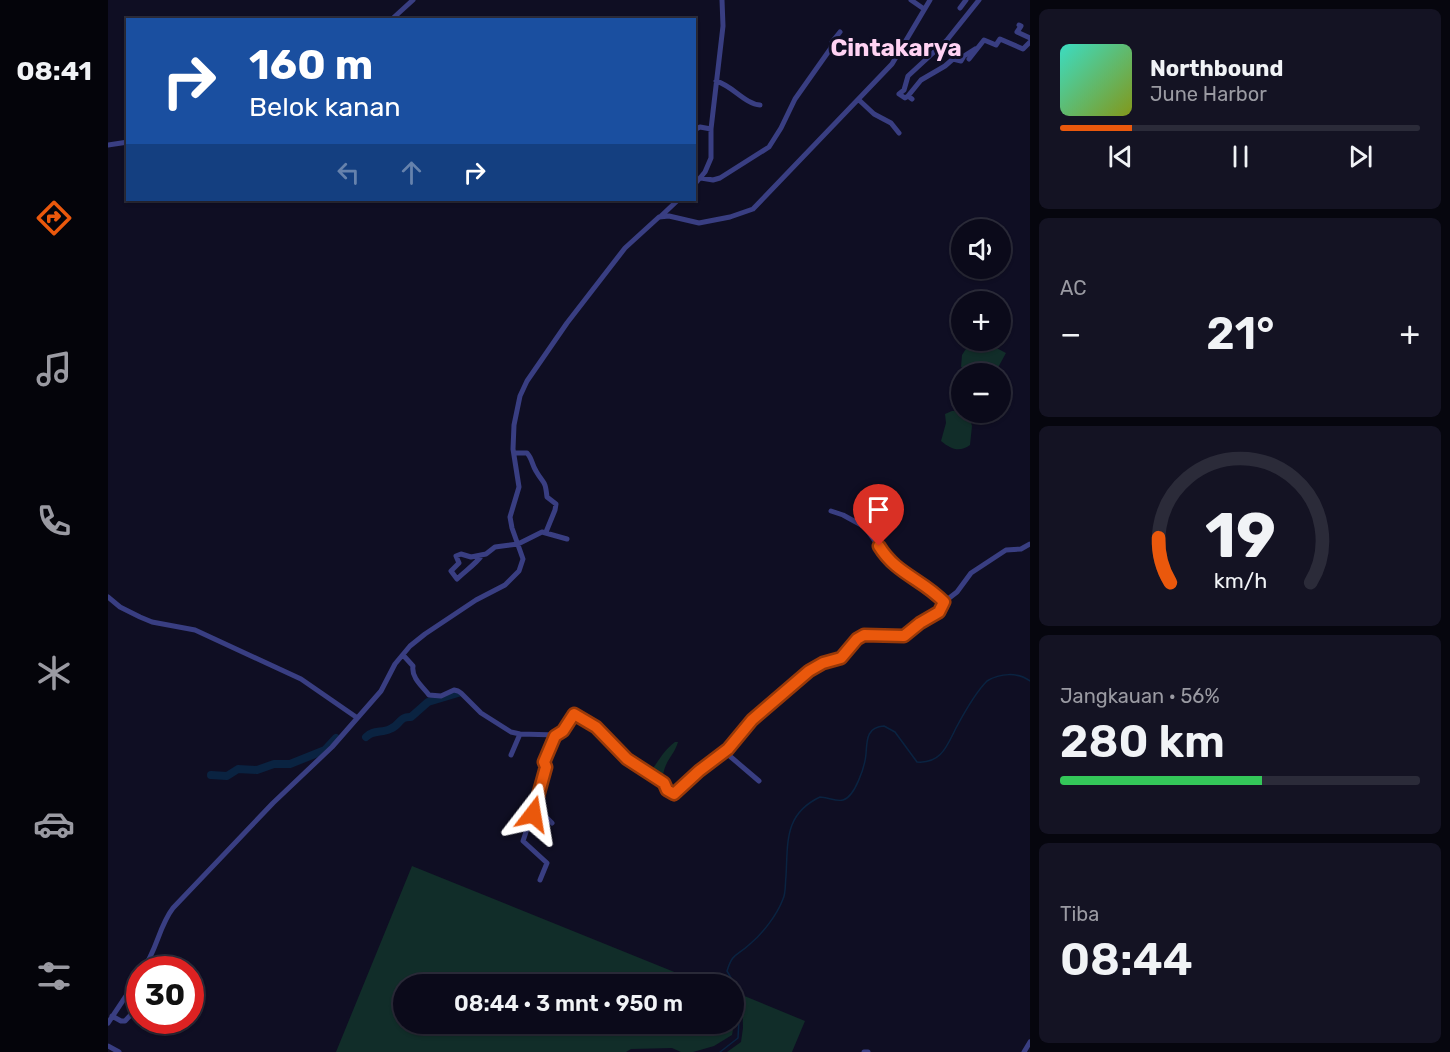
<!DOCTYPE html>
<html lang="id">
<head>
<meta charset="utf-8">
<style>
  :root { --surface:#0b0a1a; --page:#141323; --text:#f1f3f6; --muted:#9a9aa2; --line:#2b2b39; --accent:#ea580c }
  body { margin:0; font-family:Rubik,sans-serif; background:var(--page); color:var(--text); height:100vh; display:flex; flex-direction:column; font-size:22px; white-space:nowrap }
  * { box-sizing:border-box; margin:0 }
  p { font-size:20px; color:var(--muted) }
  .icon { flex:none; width:33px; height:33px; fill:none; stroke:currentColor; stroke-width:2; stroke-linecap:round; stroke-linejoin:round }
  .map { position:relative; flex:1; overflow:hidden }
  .details { display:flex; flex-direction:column; gap:9px; padding:9px; background:#06060e; width:420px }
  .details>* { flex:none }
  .guide { position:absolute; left:18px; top:18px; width:570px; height:183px; border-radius:0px; box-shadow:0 2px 4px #0004,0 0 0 2px var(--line); background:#1a4fa0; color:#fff; overflow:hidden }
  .fabs { position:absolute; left:843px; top:219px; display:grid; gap:12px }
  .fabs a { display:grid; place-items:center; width:60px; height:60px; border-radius:50%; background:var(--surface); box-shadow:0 2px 4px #0004,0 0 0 2px var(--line); font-size:30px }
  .speed { position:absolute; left:18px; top:956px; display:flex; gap:12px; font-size:30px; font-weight:700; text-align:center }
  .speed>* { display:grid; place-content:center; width:78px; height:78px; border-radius:50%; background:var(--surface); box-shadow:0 2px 4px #0004,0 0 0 2px var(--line); line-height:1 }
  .speed .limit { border:9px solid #d22; background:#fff; color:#111 }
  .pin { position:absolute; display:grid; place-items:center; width:51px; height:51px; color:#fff; margin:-62px -26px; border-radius:50% 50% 50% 0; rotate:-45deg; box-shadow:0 0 6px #0007 }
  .pin .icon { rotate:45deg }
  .me { position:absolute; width:66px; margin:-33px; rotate:14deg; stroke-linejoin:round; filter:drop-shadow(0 0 4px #0008) }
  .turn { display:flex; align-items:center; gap:21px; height:126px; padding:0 24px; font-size:27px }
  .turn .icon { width:78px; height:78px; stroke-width:2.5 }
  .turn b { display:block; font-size:42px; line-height:51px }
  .lanes { display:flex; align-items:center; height:57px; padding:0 24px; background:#0003; justify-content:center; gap:30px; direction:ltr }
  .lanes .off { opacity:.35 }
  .big { font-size:45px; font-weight:600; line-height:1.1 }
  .details .card { flex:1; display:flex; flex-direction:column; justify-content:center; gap:9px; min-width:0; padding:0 21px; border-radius:9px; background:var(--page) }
  .details .dial { align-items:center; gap:0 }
  .dial svg { height:156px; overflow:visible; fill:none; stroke:var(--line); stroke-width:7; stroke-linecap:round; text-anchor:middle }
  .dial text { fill:var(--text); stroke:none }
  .song { display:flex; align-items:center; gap:18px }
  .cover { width:72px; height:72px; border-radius:9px; background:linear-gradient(135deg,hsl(170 70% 55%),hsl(70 70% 35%)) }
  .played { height:6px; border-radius:3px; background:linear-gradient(90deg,var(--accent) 20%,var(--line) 20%) }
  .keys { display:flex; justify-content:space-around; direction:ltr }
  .heat { display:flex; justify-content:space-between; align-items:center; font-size:33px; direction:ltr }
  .charge { height:9px; border-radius:4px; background:linear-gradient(90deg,#34c759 56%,var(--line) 0) }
  .trip { position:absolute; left:285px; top:974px; width:351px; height:60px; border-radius:30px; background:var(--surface); box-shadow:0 2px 4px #0004,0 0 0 2px var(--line); font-weight:600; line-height:60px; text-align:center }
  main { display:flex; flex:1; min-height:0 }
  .tabs { display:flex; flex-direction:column; width:108px; justify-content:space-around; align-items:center; background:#04040a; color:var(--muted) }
  .tabs .icon { width:42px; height:42px }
  .tabs .on { color:var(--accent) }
  .tabs b { font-size:27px; color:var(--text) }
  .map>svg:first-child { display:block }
  .green { fill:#112d29 }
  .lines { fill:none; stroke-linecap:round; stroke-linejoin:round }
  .stream { stroke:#0a2341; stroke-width:1.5 }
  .river { stroke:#0a2341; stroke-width:8 }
  .minor { stroke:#393e82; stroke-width:5 }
  .route-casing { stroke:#983908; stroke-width:15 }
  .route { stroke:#ea580c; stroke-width:10 }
  .labels { text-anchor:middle; stroke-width:6; stroke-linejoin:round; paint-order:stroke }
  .quarter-label { font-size:24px; font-weight:bold; fill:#ffd2f3; stroke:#0f0e23 }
</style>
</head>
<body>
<main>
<nav class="tabs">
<b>08:41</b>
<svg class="icon on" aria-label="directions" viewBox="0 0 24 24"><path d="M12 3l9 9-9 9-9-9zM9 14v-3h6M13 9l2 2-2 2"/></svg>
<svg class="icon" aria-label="music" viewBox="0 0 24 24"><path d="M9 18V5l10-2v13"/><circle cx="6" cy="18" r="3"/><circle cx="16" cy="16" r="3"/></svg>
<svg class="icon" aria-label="phone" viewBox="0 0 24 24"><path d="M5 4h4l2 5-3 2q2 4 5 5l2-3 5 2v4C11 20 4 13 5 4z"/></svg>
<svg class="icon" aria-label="climate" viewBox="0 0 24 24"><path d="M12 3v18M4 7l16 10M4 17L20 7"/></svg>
<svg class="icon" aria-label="car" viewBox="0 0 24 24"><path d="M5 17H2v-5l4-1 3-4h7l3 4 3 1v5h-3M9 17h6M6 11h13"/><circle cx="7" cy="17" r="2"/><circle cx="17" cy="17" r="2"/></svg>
<svg class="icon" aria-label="filters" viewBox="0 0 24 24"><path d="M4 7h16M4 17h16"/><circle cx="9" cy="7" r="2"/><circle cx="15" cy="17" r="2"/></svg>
</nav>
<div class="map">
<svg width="922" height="1052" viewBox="0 0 922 1052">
  <rect width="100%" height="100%" fill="#0f0e23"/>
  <path class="green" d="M863 341H875L898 353 887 373H865L853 367 854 355Z
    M844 411H853L861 416 864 426 862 445C851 453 843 449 833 441L838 423 837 414Z
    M567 742H570C566 756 556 761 555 777L551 780 542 772C551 761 555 751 567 742Z
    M304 866 596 984H296V1023H626V1005L628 1012 624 1035 606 1046 585 1052H573L564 1048 523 1049 518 1052H228Z
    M634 995 697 1021 684 1052H619L633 1042 635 1028Z"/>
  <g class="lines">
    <path class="stream" d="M612 1052 630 1038 632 1001 626 983 619 971C625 952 628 957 642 944 655 933 669 915 675 899 678 893 677 884 678 876 680 842 676 814 712 797 719 797 729 802 735 800 747 797 757 766 758 754 759 741 758 727 776 726L787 732 809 762C833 764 839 746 848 728 856 713 867 693 879 681 892 673 910 672 922 681"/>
    <path class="river" d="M258 737C264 730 274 733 282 729 292 726 291 716 303 717L320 702 350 693
      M103 775 119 776 130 769 149 770 166 764H182L217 750 228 738"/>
    <path class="minor" d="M803 0 816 9
      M852 8 858 0
      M283 20 305 0
      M911 25 913 26 909 32 922 38
      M861 59 876 40 888 45 892 39 915 49 922 42
      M608 81C625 86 637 104 652 105
      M800 96 797 98 791 94 796 90 800 76 839 40 871 0
      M804 99 800 96 813 80 837 66 845 59 853 61 856 56 867 49
      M751 100 766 114 783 123 791 133
      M586 130 592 127 603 129
      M0 145 20 142
      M593 178 605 180 612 178 661 147 673 128 687 99 723 48 724 42 732 32
      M586 185 597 172 603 158V129L615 26 614 0
      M552 217 570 200
      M406 453H419C424 458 424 465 428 471 436 485 437 479 439 497L448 504 447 510 438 532
      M723 511 735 515 757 527 784 565 820 586 836 602
      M374 555C368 564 357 571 349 579L343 571 351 563 348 556 353 554 363 557 378 554 387 547 410 544 434 532 459 539
      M0 597 12 607 32 617 44 622 87 630 193 679 248 717
      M295 655 305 666C303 678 315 687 321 695L333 696 346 690 350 691 353 693 373 713 403 732 412 734 449 735 455 731 464 715H468L492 730 519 759 556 783 559 790 566 794 594 768 617 752 644 720 701 671 715 663 733 658 749 639 756 635 796 636 812 623 830 612 836 602 849 592 863 573 898 550 913 549 922 544
      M617 752 651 781
      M403 755 412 734
      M429 799 438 767 436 762 447 736
      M432 880 439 863 415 841 429 799 433 801 437 816 444 823
      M35 969C49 950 51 926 65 908L165 803 224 747 273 691 287 664 302 646 317 634 368 600 397 585 411 571 415 559 404 528 402 517 411 487 405 449 406 425 412 396 419 381 459 323 517 248 551 217 561 216 591 223 622 217 645 209 784 64 822 0
      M4 1016 13 1021H17L32 1005
      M0 1023 32 975
      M0 1046 11 1052
      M756 1052H760
      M916 1052 922 1042"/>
  </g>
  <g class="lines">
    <g class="route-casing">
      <path id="route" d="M425 814 438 767 436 762 447 736 455 731 466 714 488 727 519 759 556 783 559 790 566 794 591 771 620 749 644 720 701 671 715 663 733 658 749 639 756 635 796 636 812 623 831 612 836 602C814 579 788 574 771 546"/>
    </g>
    <use href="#route" class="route"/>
  </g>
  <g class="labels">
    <g class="quarter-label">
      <text x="788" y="56">Cintakarya</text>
    </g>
  </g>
</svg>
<div class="fabs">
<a><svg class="icon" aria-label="sound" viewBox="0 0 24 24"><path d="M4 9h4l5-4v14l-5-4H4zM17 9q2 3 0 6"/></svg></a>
<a>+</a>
<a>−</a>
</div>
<div class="speed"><div class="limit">30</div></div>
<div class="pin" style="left:771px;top:546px;background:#d93025"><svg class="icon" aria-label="arrive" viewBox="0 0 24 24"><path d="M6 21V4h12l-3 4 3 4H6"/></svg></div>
<svg class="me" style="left:425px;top:814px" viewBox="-20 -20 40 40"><path d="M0-17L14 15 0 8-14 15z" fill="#ea580c" stroke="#fff" stroke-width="4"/></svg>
<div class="trip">08:44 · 3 mnt · 950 m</div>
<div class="guide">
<div class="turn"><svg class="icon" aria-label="right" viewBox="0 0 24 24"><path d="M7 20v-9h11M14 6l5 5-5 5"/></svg><div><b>160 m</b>Belok kanan</div></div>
<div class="lanes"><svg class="icon off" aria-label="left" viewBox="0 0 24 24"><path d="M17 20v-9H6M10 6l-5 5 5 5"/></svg><svg class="icon off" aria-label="ahead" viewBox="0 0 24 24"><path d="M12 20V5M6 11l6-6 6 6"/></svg><svg class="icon" aria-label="right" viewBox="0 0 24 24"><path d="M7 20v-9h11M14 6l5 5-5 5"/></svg></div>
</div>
</div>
<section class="details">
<div class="card">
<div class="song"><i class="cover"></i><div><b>Northbound</b><p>June Harbor</p></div></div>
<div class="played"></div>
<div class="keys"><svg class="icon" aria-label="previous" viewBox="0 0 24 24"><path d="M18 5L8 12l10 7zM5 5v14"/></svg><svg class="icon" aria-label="pause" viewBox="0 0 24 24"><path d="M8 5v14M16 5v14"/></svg><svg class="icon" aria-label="next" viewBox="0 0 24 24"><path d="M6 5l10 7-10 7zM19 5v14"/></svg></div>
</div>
<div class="card"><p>AC</p>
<div class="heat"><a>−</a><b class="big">21°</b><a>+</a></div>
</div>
<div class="card dial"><svg viewBox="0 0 100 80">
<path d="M14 69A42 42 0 1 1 86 69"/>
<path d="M14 69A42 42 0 0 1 8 46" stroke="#ea580c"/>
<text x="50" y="56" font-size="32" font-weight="700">19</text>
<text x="50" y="72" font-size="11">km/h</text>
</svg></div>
<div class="card"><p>Jangkauan · 56%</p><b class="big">280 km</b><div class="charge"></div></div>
<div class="card"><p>Tiba</p><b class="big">08:44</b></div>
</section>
</main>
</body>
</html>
